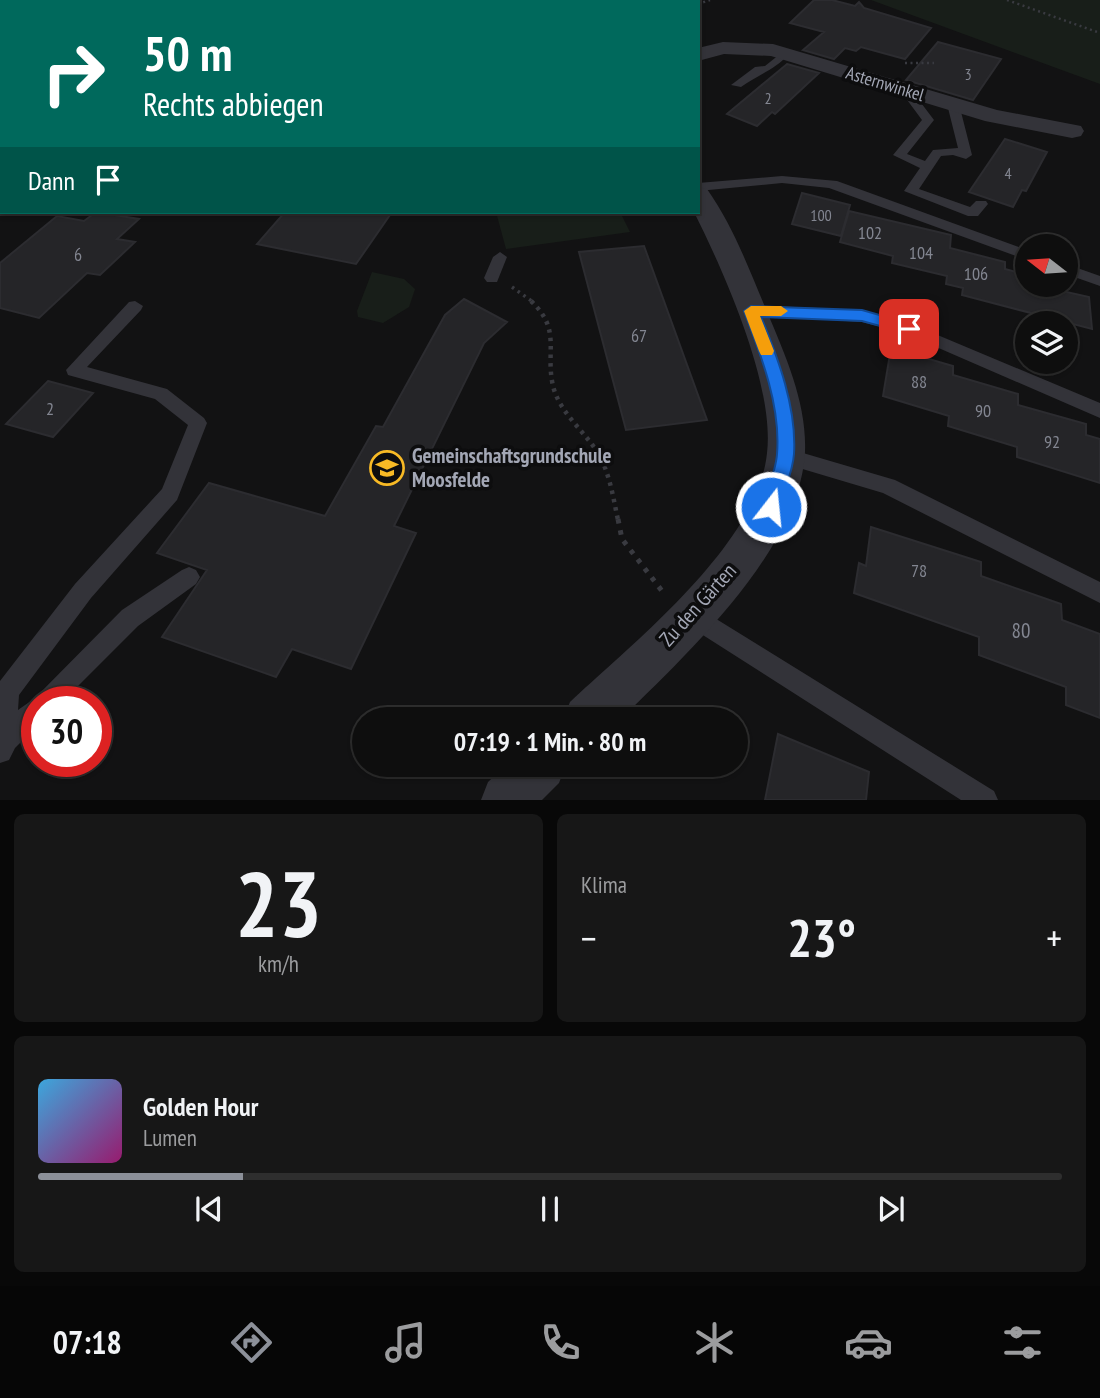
<!DOCTYPE html>
<html lang="de">
<head>
<meta charset="utf-8">
<style>
  :root { --surface:#0e0e0e; --page:#171717; --text:#f1f3f6; --muted:#9b9c9e; --line:#2e2e2e; --accent:#8c9099 }
  body { margin:0; font-family:"PT Sans Narrow",sans-serif; background:var(--page); color:var(--text); height:100vh; display:flex; flex-direction:column; font-size:26px; white-space:nowrap }
  * { box-sizing:border-box; margin:0 }
  p { font-size:23px; color:var(--muted) }
  .icon { flex:none; width:38px; height:38px; fill:none; stroke:currentColor; stroke-width:2; stroke-linecap:round; stroke-linejoin:round }
  .map { position:relative; height:800px; overflow:hidden }
  .side { display:flex; flex-direction:column; gap:14px; padding:14px; background:#080808; flex:1 }
  .side>* { flex:none }
  .top-card { position:absolute; left:0px; top:0px; width:700px; height:214px; box-shadow:0 2px 5px #0004,0 0 0 2px var(--line); background:#00695c; color:#fff; overflow:hidden }
  .needle { width:46px; rotate:287deg }
  .tools { position:absolute; left:1015px; top:234px; display:grid; gap:14px }
  .tools a { display:grid; place-items:center; width:63px; height:63px; border-radius:50%; background:var(--surface); box-shadow:0 2px 5px #0004,0 0 0 2px var(--line); font-size:35px }
  .speed { position:absolute; left:21px; top:686px; display:flex; gap:14px; font-size:35px; font-weight:700; text-align:center }
  .speed>* { display:grid; place-content:center; width:91px; height:91px; border-radius:50%; background:var(--surface); box-shadow:0 2px 5px #0004,0 0 0 2px var(--line); line-height:1 }
  .speed .limit { border:10px solid #d22; background:#fff; color:#111 }
  .pin { position:absolute; display:grid; place-items:center; width:60px; height:60px; color:#fff; margin:-30px; border-radius:14px; box-shadow:0 4px 10px #0006 }
  .me { position:absolute; width:77px; margin:-38px; rotate:16deg; stroke-linejoin:round; filter:drop-shadow(0 0 5px #0008) }
  .turn { display:flex; align-items:center; gap:24px; height:147px; padding:0 28px; font-size:32px }
  .turn .icon { width:91px; height:91px; stroke-width:2.5 }
  .turn b { display:block; font-size:49px; line-height:60px }
  .then { display:flex; align-items:center; height:66px; padding:0 28px; background:#0003; gap:14px; font-size:26px }
  .big { font-size:52px; font-weight:600; line-height:1.1 }
  .side .widget { flex:1; display:flex; flex-direction:column; justify-content:center; gap:10px; min-width:0; padding:0 24px; border-radius:10px; background:var(--page) }
  .side .dial { align-items:center; gap:0 }
  .dial b { font-size:91px; line-height:1 }
  .song { display:flex; align-items:center; gap:21px }
  .cover { width:84px; height:84px; border-radius:10px; background:linear-gradient(135deg,hsl(200 70% 55%),hsl(320 70% 35%)) }
  .played { height:7px; border-radius:4px; background:linear-gradient(90deg,var(--accent) 20%,var(--line) 20%) }
  .keys { display:flex; justify-content:space-around; direction:ltr }
  .heat { display:flex; justify-content:space-between; align-items:center; font-size:38px; direction:ltr }
  .side .tiles { flex:1; display:grid; gap:14px; grid-template-columns:1fr 1fr }
  .widget:last-child { grid-column:span 2 }
  .trip { position:absolute; left:352px; top:707px; width:396px; height:70px; border-radius:35px; background:var(--surface); box-shadow:0 2px 5px #0004,0 0 0 2px var(--line); font-weight:600; line-height:70px; text-align:center }
  .dock { display:flex; height:112px; justify-content:space-around; align-items:center; background:#060606; color:var(--muted) }
  .dock .icon { width:49px; height:49px }
  .dock .on { color:var(--accent) }
  .dock b { font-size:32px; color:var(--text) }
  .map>svg:first-child { display:block }
  .green { fill:#181e19 }
  .lines { fill:none; stroke-linecap:round; stroke-linejoin:round }
  .stream { fill:#283037; fill-rule:evenodd }
  .building { fill:#252528; stroke:#2c2c30; stroke-width:2 }
  .path-far3 { stroke:#393a40; stroke-width:2.5; stroke-dasharray:2 3.5; stroke-linecap:butt }
  .path-far2 { stroke:#393a40; stroke-width:3.5; stroke-dasharray:2.5 4.5; stroke-linecap:butt }
  .path-far1 { stroke:#393a40; stroke-width:4.5; stroke-dasharray:3.5 5; stroke-linecap:butt }
  .path { stroke:#393a40; stroke-width:5; stroke-dasharray:4.5 7; stroke-linecap:butt }
  .lane { fill:#333339; fill-rule:evenodd }
  .street { fill:#333339; fill-rule:evenodd }
  .route { fill:#1a73e8; stroke:#114b97; stroke-width:2 }
  .slow { fill:#f59e0b }
  .labels { text-anchor:middle; stroke-width:7; stroke-linejoin:round; paint-order:stroke }
  .far-number-label { font-size:16px; fill:#838691 }
  .far-street-label { font-size:18px; fill:#a3a7b5; stroke:#0d0d0e }
  .number-label { font-size:18px; fill:#838691 }
  .poi-label { font-size:21px; font-weight:bold; fill:#a3a7b5; stroke:#0d0d0e; text-anchor:start }
  .street-label { font-size:21px; fill:#a3a7b5; stroke:#0d0d0e }
  .near-number-label { font-size:21px; fill:#838691 }
</style>
</head>
<body>
<div class="map">
<svg width="1100" height="800" viewBox="0 0 1100 800">
  <rect width="100%" height="100%" fill="#121213"/>
  <path class="green" d="M66 0H374L61 2Z
    M871 0H1100V84Z
    M496 212H620L630 232 506 249Z
    M372 272 404 279 415 289 409 307 383 323 358 317 357 311Z"/>
  <g class="lines">
    <path class="stream" d="M212 0 209 2H198Z
      M2 54V58L0 59V55Z"/>
  </g>
  <path class="building" d="M814 0H832L855 6 859 2 864 8 931 28 905 59 861 47 856 51 845 48 834 59 803 50 824 32 790 23Z
    M938 42 1001 59 973 100 906 80Z
    M787 64 819 73 775 114 772 112 757 126 727 114Z
    M1005 139 1047 152 1026 191 1022 190 1013 207 969 192Z
    M802 193 850 205 841 236 792 224Z
    M849 211 951 235 950 248 1005 262V269L1027 275V285H1062V291L1089 297 1092 329 962 295 963 288 946 284 947 276 892 263 893 256 840 242Z
    M96 212 139 219 117 239 135 242 100 275 87 273 39 318 0 308V263L57 216 84 221Z
    M285 212H392L356 264 257 244Z
    M644 246 707 420 626 430 579 252Z
    M464 299 507 322 484 343 394 526 416 533 351 669 292 649 276 677 162 637 207 570 157 553 209 483 325 516 376 426 383 427 445 315Z
    M891 348 953 366V375L1018 394V405L1086 424V435L1100 439V483L1017 457V447L948 426 949 416 883 396Z
    M48 381 93 393 53 437 6 424Z
    M871 527 981 562V576L1061 604 1062 620 1100 634V718L1066 705V687L979 655V637L854 593 859 563 866 566Z
    M778 734 869 772 866 800H765Z"/>
  <g class="lines">
    <path class="path-far3" d="M1007 0 1100 33
      M471 2 480 0
      M698 4 710 0
      M905 63H934"/>
    <path class="path-far2" d="M512 287 533 302"/>
    <path class="path-far1" d="M531 301C562 330 545 351 553 386 559 412 585 432 598 453 610 474 613 497 618 520"/>
    <path class="path" d="M618 519 622 539 662 591"/>
    <path class="lane" d="M785 50 790 53C775 70 759 74 741 87L731 85 755 67 765 66Z
      M901 87H909L934 120 907 154 925 161 933 150 958 148 947 104 953 101 959 104 972 155 966 159 953 155 941 156 919 189 970 207 976 201H986L988 204 978 216H968L904 191 920 168 893 155 922 120 899 89Z
      M782 176 837 181 1027 250V260L829 188 782 183 698 191V183Z
      M500 252 507 257 497 282H487L484 278 493 257Z
      M1066 264 1100 276V286L1066 274Z
      M135 301 143 306 141 310 87 367 167 389 204 418 207 423 177 500 91 598 19 695 18 710 35 698 122 610 182 570 189 567 196 570 200 577 196 584 138 626 62 702H37V726L15 748 9 760 0 763V681L75 584 162 489 188 425 155 399 68 375 66 370 129 302Z
      M751 305 862 310 909 323 1100 403V418L904 333 862 322 745 315 743 311Z
      M786 448 895 480 1100 582V603L883 493 779 462 777 456 779 450Z
      M692 604 994 791 998 800H961L684 623 681 615 684 607Z"/>
    <path class="street" d="M723 42 773 44 997 110 1081 126 1084 131 1081 136 1072 138 985 121 771 56 724 54 698 61V48Z
      M698 187 707 189C734 227 750 272 768 314 786 357 807 404 805 452 800 550 687 654 621 719H563L570 702C634 642 758 544 767 453 775 386 724 272 694 212H698Z
      M506 765H566L559 783 542 800H481L488 782Z"/>
  </g>
  <path class="route" d="M751 306 862 310 915 325 917 329 909 334 862 321 761 317C778 358 797 408 794 454 793 471 784 490 780 507L777 512 771 515 764 512 762 507C767 490 776 471 777 454 781 406 761 355 744 311Z"/>
  <path class="slow" d="M751 306H781L788 311 781 316H760L774 351 772 355H761L759 351 744 311Z"/>
  <defs>
    <g id="school-ring" transform="scale(1.75)"><circle r="9.5" fill="#0d0d0e" stroke="#f8ba25" stroke-width="1.5"/><path d="M0-5L7-2L0 1L-7-2ZM-4 1L0 2.5L4 1V4Q0 6-4 4Z" fill="#f8ba25"/></g>
  </defs>
  <g fill-rule="evenodd">
    <use href="#school-ring" x="387" y="468"/>
  </g>
  <g class="labels">
    <g class="far-number-label">
      <text x="968" y="80">3</text>
      <text x="768" y="104">2</text>
      <text x="1008" y="179">4</text>
      <text x="821" y="221">100</text>
    </g>
    <g class="far-street-label">
      <text transform="translate(885 84) rotate(17)" y="6">Asternwinkel</text>
    </g>
    <g class="number-label">
      <text x="870" y="239">102</text>
      <text x="921" y="259">104</text>
      <text x="78" y="261">6</text>
      <text x="976" y="280">106</text>
      <text x="639" y="342">67</text>
      <text x="919" y="388">88</text>
      <text x="50" y="415">2</text>
      <text x="983" y="417">90</text>
      <text x="1052" y="448">92</text>
      <text x="919" y="577">78</text>
    </g>
    <g class="poi-label">
      <text x="412" y="463">Gemeinschaftsgrundschule<tspan x="412" dy="24">Moosfelde</tspan></text>
    </g>
    <g class="street-label">
      <text transform="translate(698 605) rotate(-48)" y="7">Zu den Gärten</text>
    </g>
    <g class="near-number-label">
      <text x="1021" y="638">80</text>
    </g>
  </g>
</svg>
<div class="tools">
<a><svg class="needle" viewBox="-14 -14 28 28"><path d="M0-13l5 13h-10z" fill="#e53935"/><path d="M0 13l5-13h-10z" fill="#9b9c9e"/></svg></a>
<a><svg class="icon" aria-label="layers" viewBox="0 0 24 24"><path d="M12 4l9 5-9 5-9-5zM3 14l9 5 9-5"/></svg></a>
</div>
<div class="speed"><div class="limit">30</div></div>
<div class="pin" style="left:909px;top:329px;background:#d93025"><svg class="icon" aria-label="arrive" viewBox="0 0 24 24"><path d="M6 21V4h12l-3 4 3 4H6"/></svg></div>
<svg class="me" style="left:771px;top:507px" viewBox="-20 -20 40 40"><circle r="17" fill="#1a73e8" stroke="#fff" stroke-width="3"/><path d="M0-11L8 9 0 5-8 9z" fill="#fff"/></svg>
<div class="trip">07:19 · 1 Min. · 80 m</div>
<div class="top-card">
<div class="turn"><svg class="icon" aria-label="right" viewBox="0 0 24 24"><path d="M7 20v-9h11M14 6l5 5-5 5"/></svg><div><b>50 m</b>Rechts abbiegen</div></div>
<div class="then">Dann<svg class="icon" aria-label="arrive" viewBox="0 0 24 24"><path d="M6 21V4h12l-3 4 3 4H6"/></svg></div>
</div>
</div>
<section class="side">
<div class="tiles">
<div class="widget dial"><b>23</b><p>km/h</p></div>
<div class="widget"><p>Klima</p>
<div class="heat"><a>−</a><b class="big">23°</b><a>+</a></div>
</div>
<div class="widget">
<div class="song"><i class="cover"></i><div><b>Golden Hour</b><p>Lumen</p></div></div>
<div class="played"></div>
<div class="keys"><svg class="icon" aria-label="previous" viewBox="0 0 24 24"><path d="M18 5L8 12l10 7zM5 5v14"/></svg><svg class="icon" aria-label="pause" viewBox="0 0 24 24"><path d="M8 5v14M16 5v14"/></svg><svg class="icon" aria-label="next" viewBox="0 0 24 24"><path d="M6 5l10 7-10 7zM19 5v14"/></svg></div>
</div>
</div>
</section>
<nav class="dock">
<b>07:18</b>
<svg class="icon on" aria-label="directions" viewBox="0 0 24 24"><path d="M12 3l9 9-9 9-9-9zM9 14v-3h6M13 9l2 2-2 2"/></svg>
<svg class="icon" aria-label="music" viewBox="0 0 24 24"><path d="M9 18V5l10-2v13"/><circle cx="6" cy="18" r="3"/><circle cx="16" cy="16" r="3"/></svg>
<svg class="icon" aria-label="phone" viewBox="0 0 24 24"><path d="M5 4h4l2 5-3 2q2 4 5 5l2-3 5 2v4C11 20 4 13 5 4z"/></svg>
<svg class="icon" aria-label="climate" viewBox="0 0 24 24"><path d="M12 3v18M4 7l16 10M4 17L20 7"/></svg>
<svg class="icon" aria-label="car" viewBox="0 0 24 24"><path d="M5 17H2v-5l4-1 3-4h7l3 4 3 1v5h-3M9 17h6M6 11h13"/><circle cx="7" cy="17" r="2"/><circle cx="17" cy="17" r="2"/></svg>
<svg class="icon" aria-label="filters" viewBox="0 0 24 24"><path d="M4 7h16M4 17h16"/><circle cx="9" cy="7" r="2"/><circle cx="15" cy="17" r="2"/></svg>
</nav>
</body>
</html>
